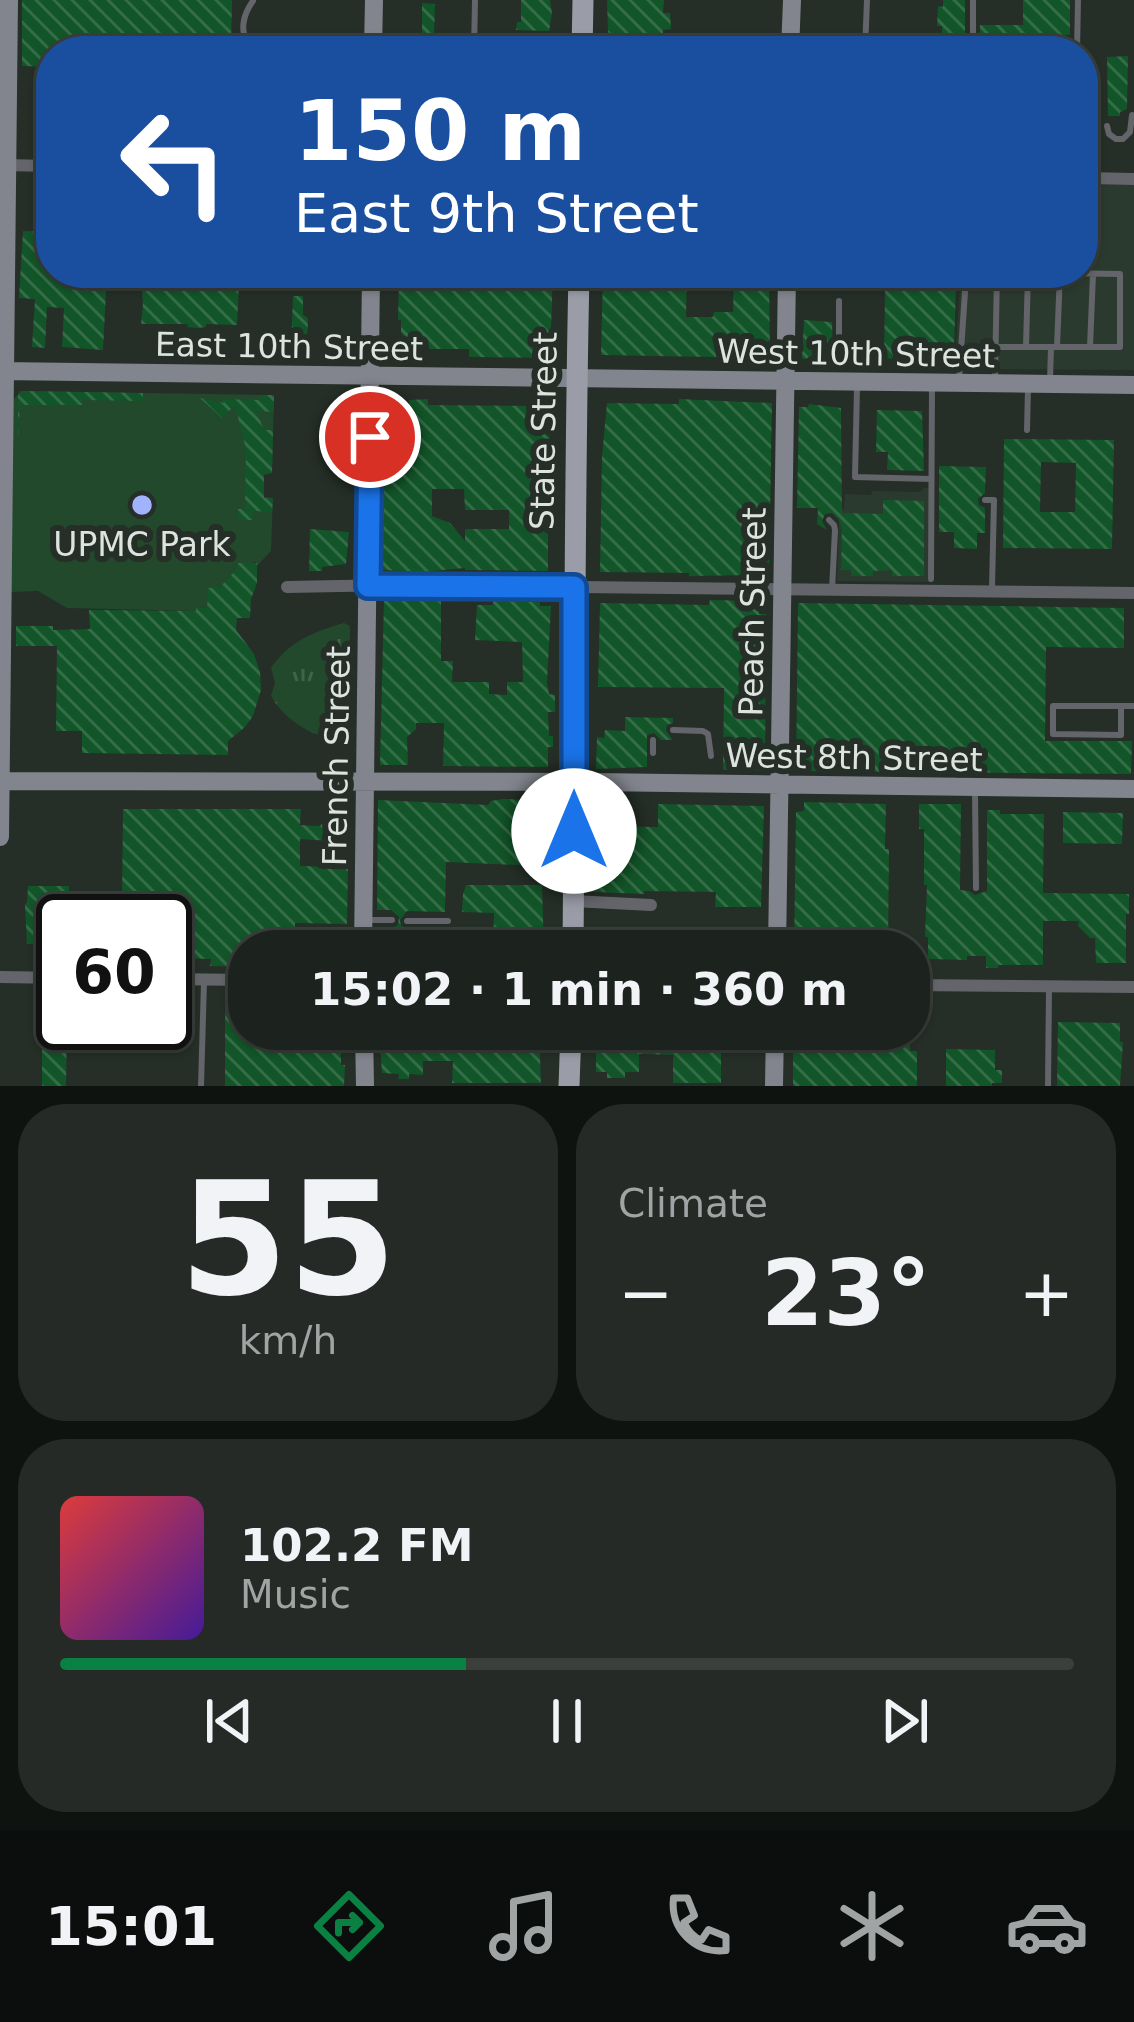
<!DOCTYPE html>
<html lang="en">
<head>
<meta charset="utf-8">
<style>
  :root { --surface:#1c221d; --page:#252a26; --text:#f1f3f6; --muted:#a0a4a4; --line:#3a3f3b; --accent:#0b8043 }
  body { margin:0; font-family:"DejaVu Sans",sans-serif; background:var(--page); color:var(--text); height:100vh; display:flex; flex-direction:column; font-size:45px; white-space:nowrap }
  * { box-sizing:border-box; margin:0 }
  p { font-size:39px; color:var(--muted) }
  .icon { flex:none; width:66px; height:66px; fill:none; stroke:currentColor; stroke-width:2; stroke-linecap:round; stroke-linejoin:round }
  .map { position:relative; height:1086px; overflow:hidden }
  .drawer { display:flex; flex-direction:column; gap:18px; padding:18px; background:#0f1310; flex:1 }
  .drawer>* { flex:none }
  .guide { position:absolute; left:36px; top:36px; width:1062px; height:252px; border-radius:48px; box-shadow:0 3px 9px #0004,0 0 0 3px var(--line); background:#1a4fa0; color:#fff; overflow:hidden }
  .speed { position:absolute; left:36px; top:894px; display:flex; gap:24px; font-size:60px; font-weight:700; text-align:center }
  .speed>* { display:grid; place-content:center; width:156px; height:156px; border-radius:50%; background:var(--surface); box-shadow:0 3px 9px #0004,0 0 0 3px var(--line); line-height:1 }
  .speed .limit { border:6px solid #111; border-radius:18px; background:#fff; color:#111 }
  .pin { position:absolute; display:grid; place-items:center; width:102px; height:102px; color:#fff; margin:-51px; border:6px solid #fff; border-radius:50%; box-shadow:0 3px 12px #0007 }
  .me { position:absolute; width:132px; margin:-66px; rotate:0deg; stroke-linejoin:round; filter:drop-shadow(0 0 9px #0008) }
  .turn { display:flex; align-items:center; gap:42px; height:252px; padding:0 60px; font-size:54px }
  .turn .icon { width:156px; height:156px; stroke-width:2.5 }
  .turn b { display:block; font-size:84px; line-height:102px }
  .big { font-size:90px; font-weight:600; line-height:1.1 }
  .drawer .card { flex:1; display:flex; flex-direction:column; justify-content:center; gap:18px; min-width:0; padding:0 42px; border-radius:48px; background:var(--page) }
  .drawer .dial { align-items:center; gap:0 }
  .dial b { font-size:156px; line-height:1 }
  .song { display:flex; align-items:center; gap:36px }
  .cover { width:144px; height:144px; border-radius:18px; background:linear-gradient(135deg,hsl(0 70% 55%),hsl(260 70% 35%)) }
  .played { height:12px; border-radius:6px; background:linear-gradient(90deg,var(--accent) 40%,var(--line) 40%) }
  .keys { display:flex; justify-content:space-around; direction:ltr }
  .heat { display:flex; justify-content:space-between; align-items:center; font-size:66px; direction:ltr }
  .drawer .tiles { flex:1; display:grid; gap:18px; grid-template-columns:1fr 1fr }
  .card:last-child { grid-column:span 2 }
  .trip { position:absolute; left:228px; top:930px; width:702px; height:120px; border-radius:48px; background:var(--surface); box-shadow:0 3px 9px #0004,0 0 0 3px var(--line); font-weight:600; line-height:120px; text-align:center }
  .tab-bar { display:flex; height:192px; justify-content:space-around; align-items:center; background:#0b0e0c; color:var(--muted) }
  .tab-bar .icon { width:84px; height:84px }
  .tab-bar .current { color:var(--accent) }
  .tab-bar b { font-size:54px; color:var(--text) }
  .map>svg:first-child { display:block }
  .built { fill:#2b3a2e }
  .grass { fill:url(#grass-tufts) }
  .pitch { fill:#22492b }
  .building { fill:url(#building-back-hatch); fill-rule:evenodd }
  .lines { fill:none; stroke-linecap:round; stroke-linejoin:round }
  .lane { stroke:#63656a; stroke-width:6 }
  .street { stroke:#63656a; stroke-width:12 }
  .secondary { stroke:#82858d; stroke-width:18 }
  .primary { stroke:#9a9da8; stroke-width:21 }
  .route-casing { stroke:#114b97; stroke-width:30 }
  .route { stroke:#1a73e8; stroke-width:21 }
  .poi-dot { fill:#a1b3fd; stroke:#252e27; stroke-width:4.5 }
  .labels { text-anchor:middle; stroke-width:12; stroke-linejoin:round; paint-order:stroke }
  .street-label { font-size:33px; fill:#dde3de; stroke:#252e27 }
  .poi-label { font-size:33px; fill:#dde3de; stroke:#252e27 }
</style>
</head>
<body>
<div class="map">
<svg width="1134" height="1086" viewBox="0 0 1134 1086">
  <defs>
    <pattern id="grass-tufts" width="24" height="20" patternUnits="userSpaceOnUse" patternTransform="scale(3)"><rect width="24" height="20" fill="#22492b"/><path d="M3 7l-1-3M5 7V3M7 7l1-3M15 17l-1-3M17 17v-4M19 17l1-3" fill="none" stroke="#426349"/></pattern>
    <pattern id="building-back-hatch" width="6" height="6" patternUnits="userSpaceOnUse" patternTransform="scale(3)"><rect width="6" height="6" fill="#125528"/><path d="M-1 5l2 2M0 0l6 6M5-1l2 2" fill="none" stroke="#346d47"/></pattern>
  </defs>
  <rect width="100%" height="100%" fill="#252e27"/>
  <path class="built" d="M1083 185H1134V370L954 369 960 289 985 288 987 273H1083Z
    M924 488H931L932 582 837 581 839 510 844 509 845 494 871 495 872 491 920 492Z"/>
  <path class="grass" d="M344 623 350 626 348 740 346 745C316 736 287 724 271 696L275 683 271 668C288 642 315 631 344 623Z"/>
  <path class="pitch" d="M21 391 274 395 272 473 264 475V497L273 498 271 551 257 566 256 562C240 565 231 576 219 588H209L207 608 197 607 196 611 67 608 38 591 11 592V402Z"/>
  <path class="building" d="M22 0H232L231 51H51V67L22 66Z
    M521 0H550L552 13 549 31 516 30 517 22H521Z
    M607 0H664L663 13H670L671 29 663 30V33L610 34 608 32Z
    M943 0H965V51H942V26H937L938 6 943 7Z
    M1023 0H1070V35H1050V50L980 51V25H1023Z
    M422 3 435 4 434 37H442L441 51H412V37H422Z
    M1128 56 1127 109 1120 112V116H1108L1107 57Z
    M23 231 51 232V273H107L103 350 62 347 64 308 47 307 45 348 32 347 35 299 19 298Z
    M399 273H553L550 358 469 357V349H429V345L407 342 401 332V320H398Z
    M603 273H687L686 317H713L714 312H733L734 273H769L770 358 601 355Z
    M934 273H967V276H971L970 287 964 285 956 288 954 349H949V352L893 350V359L884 358 885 290 920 291V277H934Z
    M188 277H206V283H239L237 325 206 324V327L198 328 187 327 188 324H141L143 303 141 282 188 283Z
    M293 296H303V315L308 318 307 349 291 348Z
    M804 320 832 322 833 356 802 359Z
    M21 391 143 393V401L82 400V405H20L18 439V394Z
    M259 395H274V412L256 411 264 430H273L272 473 264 474V498H273L272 512 253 511V520H238V509H245L246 449 235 405 222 418 200 398 224 403 223 399 259 400Z
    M428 399V405L551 406 545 529H548V571L465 570V568L423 572 381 570 383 404 409 405V400ZM432 489H464L465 510H509V529H465V541L450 523 432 516Z
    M679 399 772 403 769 575 689 576V573L600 572 602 456 607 403 679 404Z
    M809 404 841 408 842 513 883 514V500L924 501V576H892V570L873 571V576H851V570H841L842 530 840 521 832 513 825 514 822 521 827 530 817 524 818 508H797L799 407H808Z
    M877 410 922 411 924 471 887 470 888 452H876Z
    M1004 439 1114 440 1112 549 1003 548ZM1041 462 1076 463 1075 512H1040Z
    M939 466 986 467 985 493 978 499 979 505 985 508V533H977V549L954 548V532H939Z
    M310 529 349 532 346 564 322 567V571H309Z
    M238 563H257V583L251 599 250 618H237L236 630 254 654 260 672 261 690 253 716 245 727 228 741V755L82 753V731H56L57 646H16V626H53V630L90 629 89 610 196 611V607L207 608 208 588H219L238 568Z
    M384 599 441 601V661H453L452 682H489V694L507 695V682H523L522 642 475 640 477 605H493V601L540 602V606H551L547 682 549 694 555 695V712H548L549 736H553V747H548V767L443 766 444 723H416V729L407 737 408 765H380Z
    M710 600 760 601 759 614H766L765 771 723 770 724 688 598 687 600 603 709 605Z
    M798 603 1124 608V648L1046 647 1045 741H1132L1131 774 796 771Z
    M625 717 673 718V723L667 725 666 731 673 740H661L654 733 647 735V767L596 769 597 737 604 738 605 730 625 731Z
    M503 799 543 800 542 866 446 862 445 912 407 911 400 920 401 926 407 928V938H392V928L398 925 399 917 391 910H377L378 800 488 805 491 801Z
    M804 802 886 804 885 849H889L888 951H858L859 928H840V951H794L796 812 804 811Z
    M658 804 764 806 761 907H715L716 892 644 891V894L593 892 595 826 658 827Z
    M919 804H961L960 890 969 891 975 895 987 891V810H1000V814H1044L1043 893 1129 894V914H1126V963H1096L1095 938H1090L1078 926 1079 921H1043V965H998V968H986V956H967V960L928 959V937H925L927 885H924V829H919Z
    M123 809H301L300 825 320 826 325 820H348L347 842 300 839V866L348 867 347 924 295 923V941H344L343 951H249V967L210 966 211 959 165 958V921H149L150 903 122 902Z
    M1063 812 1123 813 1122 844 1063 843Z
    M466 885H542L544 951H493L494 913 462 912 463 894Z
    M28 886H69V902L86 903V921H63V944H27L25 904 27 903Z
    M713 936 764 937 763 951H713Z
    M225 995 249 996V1029H341V1065H345L344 1086H225Z
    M1058 1022 1120 1023V1042H1123L1120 1086H1057Z
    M42 1025H67L66 1086H42Z
    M379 1029 539 1030 541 1083H452L453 1061H423V1075L409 1074V1079H398L399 1074 382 1073Z
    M602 1029H721V1083H673V1055L639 1054V1072H625V1078H607V1072H596V1035H602Z
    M793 1029H896V1036H910V1051H917V1086H793Z
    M946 1049 995 1050V1070H1002V1083H992V1086H946Z"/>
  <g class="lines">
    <path class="lane" d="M253 1C244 13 239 30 248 43L259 46H312
      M475 37 539 38
      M549 38H576
      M474 51 475 0
      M865 51 867 0
      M973 51V0
      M1077 51 1078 0
      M1107 126 1109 134 1116 139H1123L1130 132 1132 115
      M839 301V345L873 348
      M996 347H1051
      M1026 347 1028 273
      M1057 347 1060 273
      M1090 347 1093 274
      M995 377 997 273
      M959 380 965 292
      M1050 381 1051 347H1120V274L1056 273
      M857 387 855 477 931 479
      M1027 430 1028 388
      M985 500H994L992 588
      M829 520 834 525 835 530 832 590
      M931 579 932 387
      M1121 706V735L1053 734V706H1134
      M673 730 703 731 708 734 711 756
      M653 740V753
      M975 792 976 888
      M365 920H392
      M407 921H448
      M201 1086 204 982
      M1048 1086 1049 988"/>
    <path class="street" d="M4 165 51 166
      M1083 178 1134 179
      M287 587 395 585 1134 593
      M573 901 651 905
      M0 977 63 978
      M165 979 249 980
      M909 985 1134 987"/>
    <path class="secondary" d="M373 51 374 0
      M790 51 792 0
      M0 371 1134 385
      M0 781 594 782 1134 789
      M0 837 9 0
      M363 951 371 273
      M777 951 787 273
      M364 1029 365 1086
      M774 1086 775 1029"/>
    <path class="primary" d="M582 51 583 0
      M573 951C575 725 574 499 579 273
      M569 1086 571 1029"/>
  </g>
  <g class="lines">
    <g class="route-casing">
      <path id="route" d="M370 437 368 586 574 587V831"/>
    </g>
    <use href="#route" class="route"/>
  </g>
  <circle class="poi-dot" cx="142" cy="505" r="12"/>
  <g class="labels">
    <g class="street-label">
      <text transform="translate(289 346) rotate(1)" y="12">East 10th Street</text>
      <text transform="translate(856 353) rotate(1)" y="12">West 10th Street</text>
      <text transform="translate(543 431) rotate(-89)" y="12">State Street</text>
      <text transform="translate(752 612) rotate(-89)" y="12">Peach Street</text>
      <text transform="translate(336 756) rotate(-89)" y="12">French Street</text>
      <text transform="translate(854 757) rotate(1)" y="12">West 8th Street</text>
    </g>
    <g class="poi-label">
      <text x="142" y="556">UPMC Park</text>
    </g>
  </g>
</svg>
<div class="speed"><div class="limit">60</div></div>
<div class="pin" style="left:370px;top:437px;background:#d93025"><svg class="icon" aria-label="arrive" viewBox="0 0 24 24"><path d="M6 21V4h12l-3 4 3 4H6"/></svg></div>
<svg class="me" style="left:574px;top:831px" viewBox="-20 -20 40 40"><circle r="19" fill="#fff"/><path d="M0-13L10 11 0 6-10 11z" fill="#1a73e8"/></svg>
<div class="trip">15:02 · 1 min · 360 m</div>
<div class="guide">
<div class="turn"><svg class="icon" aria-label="left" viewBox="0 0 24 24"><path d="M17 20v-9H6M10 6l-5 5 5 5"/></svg><div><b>150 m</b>East 9th Street</div></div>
</div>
</div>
<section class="drawer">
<div class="tiles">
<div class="card dial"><b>55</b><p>km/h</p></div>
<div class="card"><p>Climate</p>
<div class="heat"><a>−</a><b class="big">23°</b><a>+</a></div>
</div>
<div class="card">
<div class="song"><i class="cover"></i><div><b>102.2 FM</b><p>Music</p></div></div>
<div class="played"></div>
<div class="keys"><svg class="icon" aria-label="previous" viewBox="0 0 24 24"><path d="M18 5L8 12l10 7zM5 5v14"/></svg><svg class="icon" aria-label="pause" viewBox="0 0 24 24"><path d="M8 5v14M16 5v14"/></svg><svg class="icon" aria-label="next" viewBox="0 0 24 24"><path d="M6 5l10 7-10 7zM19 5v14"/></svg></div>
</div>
</div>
</section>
<nav class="tab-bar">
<b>15:01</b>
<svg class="icon current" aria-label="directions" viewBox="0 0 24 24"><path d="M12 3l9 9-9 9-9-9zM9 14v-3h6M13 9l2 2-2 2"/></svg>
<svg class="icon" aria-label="music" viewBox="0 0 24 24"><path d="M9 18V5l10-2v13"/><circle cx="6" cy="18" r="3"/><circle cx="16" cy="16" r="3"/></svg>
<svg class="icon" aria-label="phone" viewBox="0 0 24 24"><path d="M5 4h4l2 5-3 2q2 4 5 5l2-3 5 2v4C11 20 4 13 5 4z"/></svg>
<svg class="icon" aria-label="climate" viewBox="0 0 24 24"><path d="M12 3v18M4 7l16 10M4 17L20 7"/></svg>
<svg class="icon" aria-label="car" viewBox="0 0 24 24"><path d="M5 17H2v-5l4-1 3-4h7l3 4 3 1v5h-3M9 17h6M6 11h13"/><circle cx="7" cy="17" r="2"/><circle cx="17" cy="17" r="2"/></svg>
</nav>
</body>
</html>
